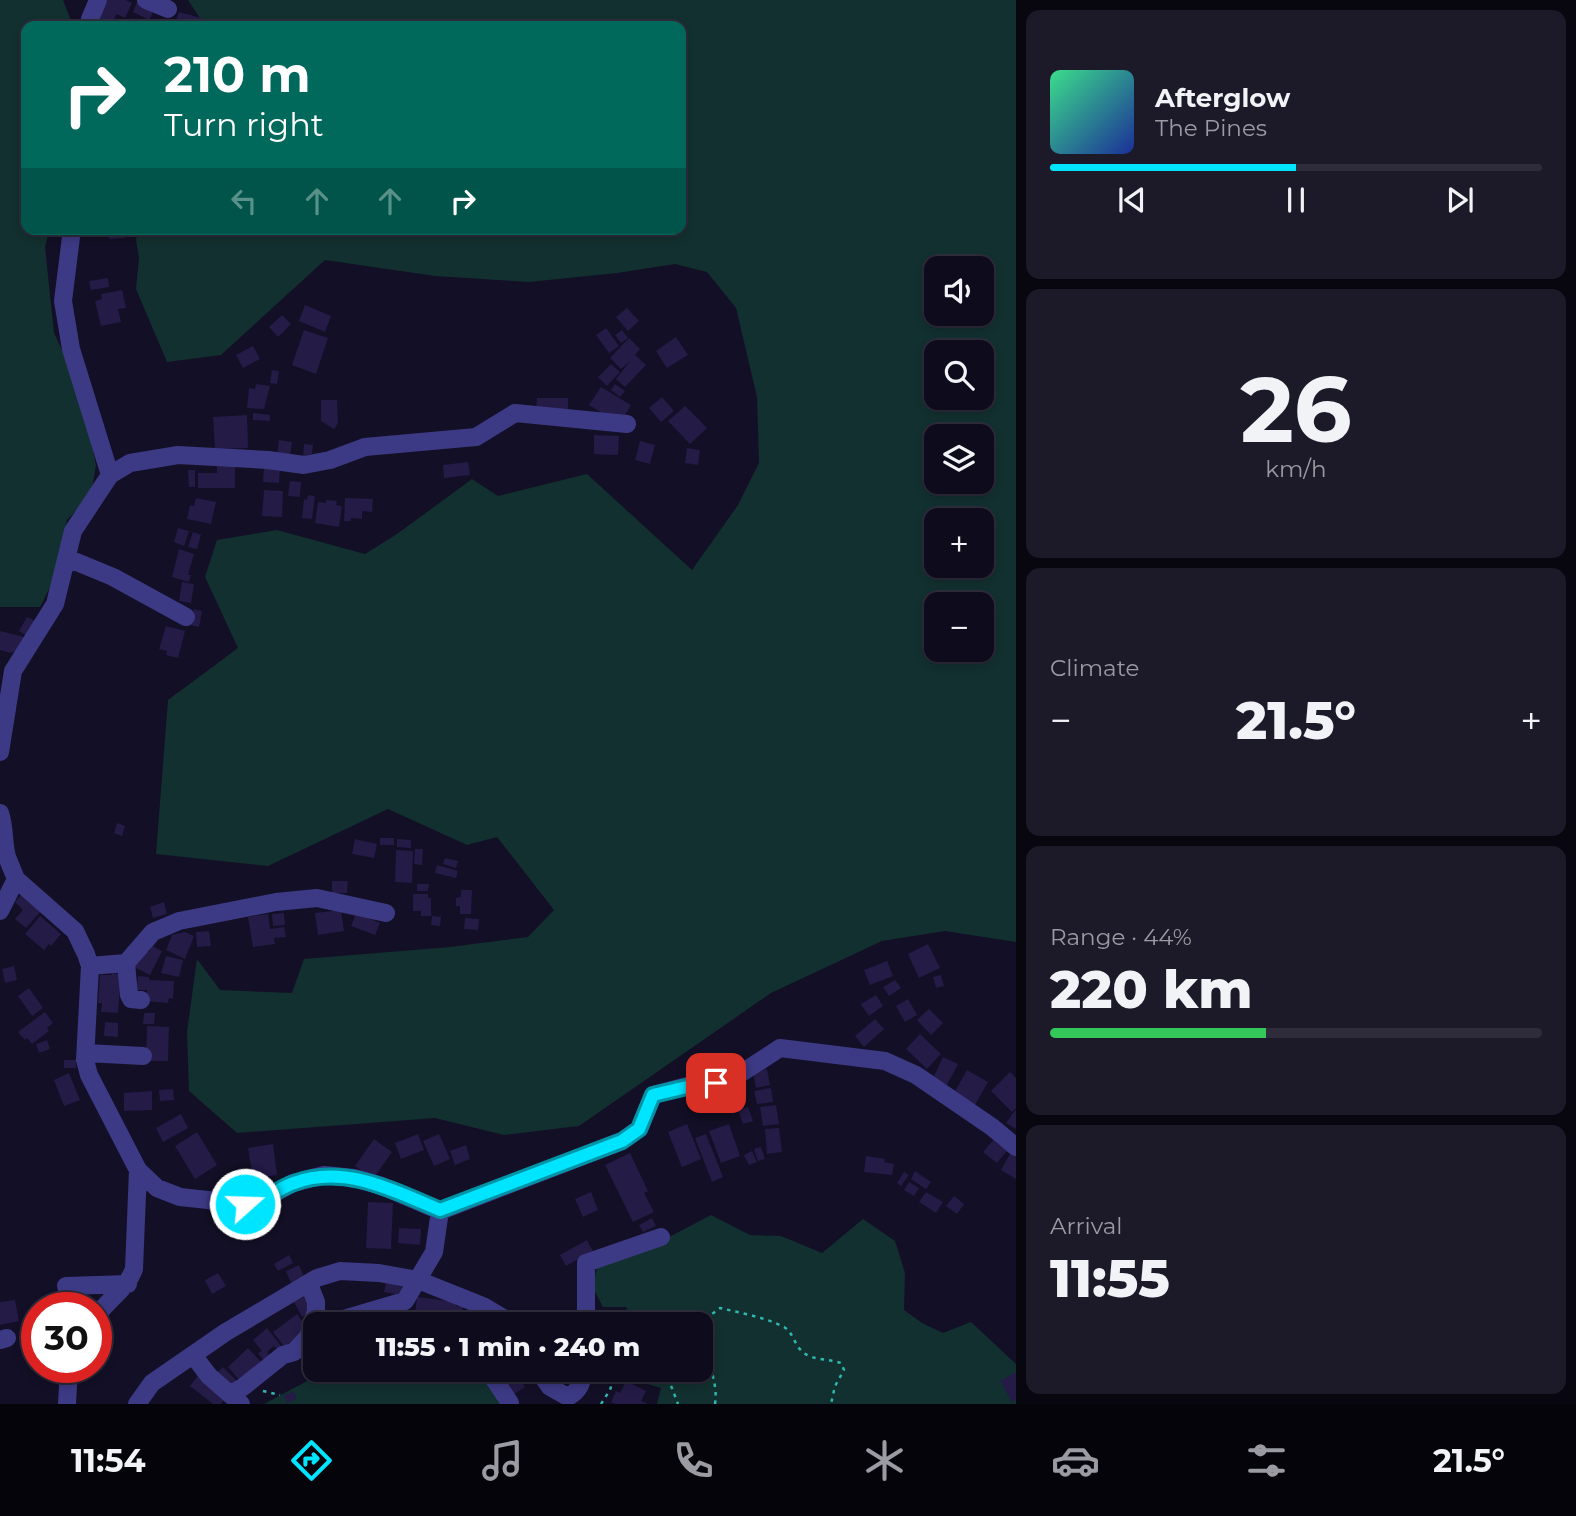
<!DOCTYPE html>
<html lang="en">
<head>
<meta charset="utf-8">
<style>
  :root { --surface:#0e0b1c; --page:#1c1929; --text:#f1f3f6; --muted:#9b9ba3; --line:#2e2b3b; --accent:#00e5ff }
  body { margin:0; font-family:Montserrat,sans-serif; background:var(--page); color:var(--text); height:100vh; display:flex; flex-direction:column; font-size:26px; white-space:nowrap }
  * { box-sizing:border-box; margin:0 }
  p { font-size:23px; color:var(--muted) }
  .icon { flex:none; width:38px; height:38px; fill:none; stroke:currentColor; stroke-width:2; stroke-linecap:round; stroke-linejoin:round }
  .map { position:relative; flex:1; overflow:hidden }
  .drawer { display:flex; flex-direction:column; gap:10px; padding:10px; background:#08060f; width:560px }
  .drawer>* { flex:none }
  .guide { position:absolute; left:21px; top:21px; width:665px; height:214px; border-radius:14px; box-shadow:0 4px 10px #0003,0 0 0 2px var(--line); background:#00695c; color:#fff; overflow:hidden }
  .fabs { position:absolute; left:924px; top:256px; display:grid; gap:14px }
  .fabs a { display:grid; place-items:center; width:70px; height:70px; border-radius:14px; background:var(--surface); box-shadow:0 4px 10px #0003,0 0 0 2px var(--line); font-size:35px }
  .speed { position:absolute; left:21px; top:1292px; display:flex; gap:14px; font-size:35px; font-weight:700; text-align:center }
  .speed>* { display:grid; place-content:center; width:91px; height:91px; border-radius:50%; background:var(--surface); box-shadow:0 4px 10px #0003,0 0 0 2px var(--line); line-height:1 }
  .speed .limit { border:10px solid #d22; background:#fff; color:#111 }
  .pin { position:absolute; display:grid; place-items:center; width:60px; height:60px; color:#fff; margin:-30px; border-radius:14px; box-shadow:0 4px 10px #0006 }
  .me { position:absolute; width:77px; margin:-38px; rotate:70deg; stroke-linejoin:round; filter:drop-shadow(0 0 5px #0008) }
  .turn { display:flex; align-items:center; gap:24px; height:147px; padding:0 28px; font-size:32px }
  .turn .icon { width:91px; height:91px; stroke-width:2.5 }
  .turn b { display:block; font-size:49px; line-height:60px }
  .lanes { display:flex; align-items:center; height:66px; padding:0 28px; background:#0003; justify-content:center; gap:35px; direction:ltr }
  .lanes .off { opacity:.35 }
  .big { font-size:52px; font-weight:800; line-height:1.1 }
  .drawer .tile { flex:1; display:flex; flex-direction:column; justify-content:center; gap:10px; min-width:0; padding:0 24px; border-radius:14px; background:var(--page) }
  .drawer .dial { align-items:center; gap:0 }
  .dial b { font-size:91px; line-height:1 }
  .song { display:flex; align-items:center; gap:21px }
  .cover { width:84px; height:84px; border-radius:10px; background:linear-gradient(135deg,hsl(150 70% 55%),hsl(230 70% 35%)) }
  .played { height:7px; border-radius:4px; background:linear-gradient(90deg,var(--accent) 50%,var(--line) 50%) }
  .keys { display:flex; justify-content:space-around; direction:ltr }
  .heat { display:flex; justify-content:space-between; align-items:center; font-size:38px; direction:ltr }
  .charge { height:10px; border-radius:5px; background:linear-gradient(90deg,#34c759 44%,var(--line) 0) }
  .trip { position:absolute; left:303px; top:1312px; width:410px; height:70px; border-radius:14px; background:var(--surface); box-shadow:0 4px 10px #0003,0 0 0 2px var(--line); font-weight:800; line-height:70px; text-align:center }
  .tabs { display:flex; height:112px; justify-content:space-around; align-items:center; background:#06040b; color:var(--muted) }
  .tabs .icon { width:49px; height:49px }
  .tabs .selected { color:var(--accent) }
  .tabs b { font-size:32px; color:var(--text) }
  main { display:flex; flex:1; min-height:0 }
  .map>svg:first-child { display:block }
  .green { fill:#12302f; fill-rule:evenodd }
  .building { fill:#241b47 }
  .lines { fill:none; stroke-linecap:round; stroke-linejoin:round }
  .path { stroke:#2fb8b0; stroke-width:2.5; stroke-dasharray:3.5 5; stroke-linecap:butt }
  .minor { stroke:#3d3a85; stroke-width:18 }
  .route-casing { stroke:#0095a6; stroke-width:18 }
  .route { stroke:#00e5ff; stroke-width:12 }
</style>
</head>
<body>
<main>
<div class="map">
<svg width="1016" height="1404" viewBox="0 0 1016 1404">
  <rect width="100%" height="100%" fill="#130f26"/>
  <path class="green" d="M0 0H63L73 26H26V229H50L45 247 54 333 69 365 86 418 96 465 91 495 67 520 52 583 40 607H0Z
    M188 0H1016V942L945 931 882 941 771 993 579 1126 504 1135 435 1118 237 1133 189 1091 187 1032 197 959 220 990 292 993 304 959 450 947 528 937 554 910 497 837 467 845 388 809 268 866 156 854 168 700 238 648 205 577 217 540 277 530 365 554 397 534 472 479 498 496 587 474 692 570 738 505 759 463 757 397 736 308 707 272 675 264 617 273 529 282 435 276 325 260 221 355 167 362 136 289 139 258 136 240 138 229H681V26H205ZM936 268H982V313H936ZM936 352H982V397H936ZM936 436H982V481H936ZM936 520H982V565H936ZM936 604H982V649H936Z
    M711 1215 750 1235 781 1236 822 1253 863 1219 895 1241 905 1273 904 1310 922 1323 943 1333 971 1322 1016 1364V1404H657L661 1388 627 1378 628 1370H700V1325H633L626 1307H603L593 1288 597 1267 654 1245Z
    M333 1370H355L360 1373 367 1370H480L505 1404H264L309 1380Z"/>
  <path class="building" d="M104 0H126L132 3 125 18 117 14 111 24 96 16Z
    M137 2 154 10 149 20 133 12Z
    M179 12 201 18 199 26H174Z
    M132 18 143 23 141 26H129Z
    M109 229H125V238L109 239Z
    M108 278 109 287 91 290 89 281Z
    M122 290 126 308 118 309 121 322 101 326 95 301 102 299 101 294Z
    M305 305 331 316 325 332 299 321Z
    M627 308 639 321 628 331 616 317Z
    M282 315 291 324 278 337 269 327Z
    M606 328 619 346 609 353 596 335Z
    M304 330 328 338 316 374 292 365Z
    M622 330 628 338 621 343 615 335Z
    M676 337 688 355 667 368 656 351Z
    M629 338 640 349 635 355 646 365 625 387 616 379 630 361 621 369 610 358Z
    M253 346 260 359 243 368 236 355Z
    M611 364 620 372 607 386 598 377Z
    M272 370 279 371 277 384 270 383Z
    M256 384 270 386 264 409 247 408 249 388 255 389Z
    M615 384 625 391 620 397 611 390Z
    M601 387 631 405 624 417 618 414 613 420 589 405Z
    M662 397 674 411 661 422 649 408Z
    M537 398H568V410H536Z
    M321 400H337L338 423 334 429 321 421Z
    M685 406 707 428 690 444 668 421Z
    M253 413 270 415V421L253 420Z
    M247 415 248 448 215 449 213 417Z
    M594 435 619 436 618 455 594 454Z
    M279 440 292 442 290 456 277 454Z
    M640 441 655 445 650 464 635 460Z
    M304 444 313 445 312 454 303 456Z
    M687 448 700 450 698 465 685 463Z
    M468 462 470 475 444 478 443 465Z
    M217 466H235V488H198V473H217Z
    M264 467 280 468 279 483 263 482Z
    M188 470H195V487H189Z
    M290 481 301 482 300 497 288 496Z
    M264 490 283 491 282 517 262 516Z
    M308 495 315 496 312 519 302 518 304 499 307 500Z
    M196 498 216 502 211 524 187 519 190 505 194 506Z
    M345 498 373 499 372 512 362 511V519L351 518V521H344Z
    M326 500 337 501 336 505 342 506 339 527 315 523 318 502 326 503Z
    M178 528 189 531 184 546 174 542Z
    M193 532 201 535 197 549 188 547Z
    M179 549 194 554 188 575H191L189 582 172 577Z
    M182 582 194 584 191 603 179 601Z
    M194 609 202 611 199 627 190 625Z
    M27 617 35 621 27 636 19 631Z
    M166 626 185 631 178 658 166 655 167 651 159 649Z
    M0 631 24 637 21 648 11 653 0 650Z
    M117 823 125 826 122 836 114 833Z
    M380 838H394V845H380Z
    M355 839 377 844 374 858 352 854Z
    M397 839 411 840V848L397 847Z
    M415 849H423L422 865 414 864Z
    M396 850 413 851 412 883 395 882Z
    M445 858 458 861 456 868 443 864Z
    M437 865 458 871 456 878 435 873Z
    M332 881H348L347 893H332Z
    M417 884H429L428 891H417Z
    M461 890H472L471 914H460V906H456V898L461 897Z
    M22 894 41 911 26 928 15 919 23 910 15 902Z
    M413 894H428V898H431V916H421V911H413Z
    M164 902 167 914 153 918 150 907Z
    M341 910 344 931 318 935 315 913Z
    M284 913 285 925 273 926 272 914Z
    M356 913 380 923 375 935 351 926Z
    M268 914 270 929 284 927 286 937 274 938 275 944 253 947 248 917Z
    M40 916 61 934 51 946 49 944 44 950 25 934Z
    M432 916 441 917 440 926 431 925Z
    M465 918 479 919 478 930 464 929Z
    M209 931 211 946 197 947 196 932Z
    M185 932 194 936 185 959 166 950 172 935Z
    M928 944 940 968 919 978 908 954Z
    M152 946 162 951 150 975 134 967 143 950 149 952Z
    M166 956 183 960 179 977 161 973Z
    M887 961 893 976 870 985 864 970Z
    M14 966 17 980 5 983 2 969Z
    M112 973 121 974 118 1013 101 1012 102 1003H98L100 975H112Z
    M941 975 944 986 936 988 933 977Z
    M138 976 149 977V980L174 981 173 999 169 998 168 1003 146 1001 147 990H137Z
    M895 980 901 988 889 996 883 987Z
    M29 988 43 1008 32 1016 18 996Z
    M876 995 883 1006 869 1016 861 1004Z
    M908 999 917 1015 905 1022 896 1006Z
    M929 1009 943 1023 931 1035 917 1020Z
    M45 1012 53 1023 47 1028 49 1031 32 1044 27 1038 25 1040 18 1032Z
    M144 1013H155L154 1024H143Z
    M875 1019 884 1029 864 1047 855 1036Z
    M105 1022 118 1023V1037L104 1036Z
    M147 1026 169 1027 168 1061H146Z
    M920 1034 941 1054 927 1069 906 1049Z
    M47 1040 50 1049 39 1053 36 1044Z
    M943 1057 958 1064 947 1085 933 1078Z
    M64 1060H76V1068H64Z
    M767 1069 770 1085 756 1088 753 1072Z
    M967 1070 988 1082 975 1105 954 1093Z
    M1010 1072 1016 1078V1108L1012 1112 991 1091Z
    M69 1073 80 1100 64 1106 54 1080Z
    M771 1088 773 1102 757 1104 754 1091Z
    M173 1089 174 1100 160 1101 159 1090Z
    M152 1091V1110L124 1111V1093Z
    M776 1105 779 1124 763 1126 760 1107Z
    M748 1107 753 1121 743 1124 738 1110Z
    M1016 1109V1129L1006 1123Z
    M181 1114 188 1128 163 1142 156 1128Z
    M687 1124 701 1159 682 1167 668 1132Z
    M729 1124 740 1156 721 1163 709 1131Z
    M779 1128 782 1152 767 1154 765 1129Z
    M197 1132 217 1165 195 1179 175 1146Z
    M418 1134 424 1150 401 1159 395 1143Z
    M439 1134 450 1159 434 1166 423 1141Z
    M706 1134 723 1177 712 1182 695 1138Z
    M374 1139 392 1152 373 1179 355 1166Z
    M993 1140 1007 1151 997 1163 983 1152Z
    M273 1144 277 1175 253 1179 248 1148Z
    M466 1145 470 1159 455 1165 450 1151Z
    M761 1147 765 1159 758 1161 754 1149Z
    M752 1151 757 1162 749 1165 744 1155Z
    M1011 1152 1016 1154V1179L1001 1170Z
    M630 1153 648 1191 644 1193 654 1212 633 1222 605 1165Z
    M866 1156 885 1159 884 1162 894 1164 892 1175 864 1172Z
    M915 1171 931 1182 926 1189 911 1179Z
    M904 1172 909 1175 901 1186 897 1183Z
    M909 1182 919 1188 914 1196 904 1190Z
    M591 1192 598 1210 583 1217 575 1199Z
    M926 1192 943 1202 936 1213 919 1202Z
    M954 1196 964 1204 957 1214 946 1206Z
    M368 1202 393 1203 391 1249 366 1248Z
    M652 1218 656 1226 643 1232 639 1225Z
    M399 1228 421 1229 420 1245 398 1243Z
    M587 1240 593 1251 566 1266 560 1255Z
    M289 1255 293 1263 278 1271 274 1264Z
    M299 1265 304 1277 291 1283 286 1271Z
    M218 1273 226 1286 212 1294 205 1280Z
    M386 1283 403 1286 401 1295 384 1292Z
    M306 1296 314 1309 302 1317 294 1302Z
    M417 1297 457 1302 456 1306 463 1307 461 1325 414 1324Z
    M15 1300 19 1321 0 1325V1302Z
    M297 1314 308 1329 285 1348 273 1332Z
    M267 1328 281 1346 277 1349 274 1346 267 1352 269 1355 263 1360 258 1353 262 1351 253 1340Z
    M248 1348 261 1362 240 1381 228 1367Z
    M315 1348V1362L308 1365 304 1352Z
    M223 1367 238 1382 229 1391 214 1375Z
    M494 1370H515L516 1372 501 1381Z
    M1016 1372V1400L1012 1402 1000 1381Z
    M200 1373 228 1395 221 1404H213L190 1386Z
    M518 1375 525 1387 511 1396 504 1385Z
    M626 1381 646 1391 641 1401 648 1404H615L611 1402 616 1391 620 1393Z
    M293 1391 297 1398 288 1403 283 1396Z"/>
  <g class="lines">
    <path class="path" d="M665 1370 678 1404
      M263 1391 280 1395
      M601 1404 610 1390 616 1370
      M715 1404C718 1385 710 1370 707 1352 705 1340 706 1328 708 1317L720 1308C741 1313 764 1317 784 1327 794 1333 794 1346 804 1353 813 1360 829 1359 841 1363L844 1370 835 1386 831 1404"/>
    <path class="minor" d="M146 0 168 9
      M89 26 90 19 98 0
      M72 229 63 301 71 349 110 475
      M67 558 113 577 186 617
      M0 752 13 671 55 604 73 531 110 475 130 463 178 455 268 460 304 465 330 460 365 447 476 437 515 413 627 424
      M0 813C5 827 3 842 7 857
      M0 852 7 857 16 879 75 931 86 954 90 966 85 1060 89 1075 138 1170 157 1188 180 1197 245 1204 261 1201 293 1183 324 1175 354 1178 382 1186 440 1211 622 1141 639 1129 653 1095 691 1085 716 1083 743 1072 780 1048 885 1061 916 1075 992 1127 1016 1147
      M0 911 16 879
      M126 963 129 995 131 999 141 1000
      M90 966 126 963 153 932 179 921 276 902 317 898 386 913
      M86 1053 143 1056
      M66 1286 128 1284
      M389 1307 394 1325
      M96 1317C108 1299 126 1290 134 1269L138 1170
      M336 1325 344 1319 405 1301 434 1252 440 1211
      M586 1325V1263L661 1237
      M0 1340 7 1338
      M193 1355 209 1376 241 1404
      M488 1370 510 1403
      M538 1370 550 1387 568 1397C580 1390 582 1383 584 1370
      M231 1394 243 1387 283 1355 294 1352 308 1337 316 1311V1302L309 1284
      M67 1404 69 1367
      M137 1404 152 1383 226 1332 317 1278 340 1271 379 1273 418 1280 483 1306 505 1319 510 1325"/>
  </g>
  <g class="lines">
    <g class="route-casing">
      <path id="route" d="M245 1204C269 1200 274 1190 294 1183 345 1164 394 1191 440 1210L622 1141 639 1129 653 1095 691 1086 716 1083"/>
    </g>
    <use href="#route" class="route"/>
  </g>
</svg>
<div class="fabs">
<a><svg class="icon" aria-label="sound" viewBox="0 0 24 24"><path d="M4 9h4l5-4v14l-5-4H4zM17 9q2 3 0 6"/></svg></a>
<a><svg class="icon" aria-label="search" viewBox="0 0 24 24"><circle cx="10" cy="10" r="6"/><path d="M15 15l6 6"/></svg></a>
<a><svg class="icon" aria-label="layers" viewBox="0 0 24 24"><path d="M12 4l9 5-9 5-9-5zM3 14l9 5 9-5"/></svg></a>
<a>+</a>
<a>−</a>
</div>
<div class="speed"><div class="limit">30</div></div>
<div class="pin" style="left:716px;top:1083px;background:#d93025"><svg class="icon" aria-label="arrive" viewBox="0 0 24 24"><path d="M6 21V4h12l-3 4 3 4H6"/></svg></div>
<svg class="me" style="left:245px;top:1204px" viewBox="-20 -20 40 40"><circle r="17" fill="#00e5ff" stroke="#fff" stroke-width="3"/><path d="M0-11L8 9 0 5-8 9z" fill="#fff"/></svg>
<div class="trip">11:55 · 1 min · 240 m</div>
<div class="guide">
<div class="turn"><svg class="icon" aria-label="right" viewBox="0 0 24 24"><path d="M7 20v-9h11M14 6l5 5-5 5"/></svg><div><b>210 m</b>Turn right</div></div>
<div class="lanes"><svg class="icon off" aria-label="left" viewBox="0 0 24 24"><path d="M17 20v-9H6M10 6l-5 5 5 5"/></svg><svg class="icon off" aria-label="ahead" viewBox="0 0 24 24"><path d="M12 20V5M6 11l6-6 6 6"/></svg><svg class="icon off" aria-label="ahead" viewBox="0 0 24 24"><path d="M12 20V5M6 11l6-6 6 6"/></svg><svg class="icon" aria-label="right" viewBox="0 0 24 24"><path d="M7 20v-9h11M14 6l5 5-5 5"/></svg></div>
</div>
</div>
<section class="drawer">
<div class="tile">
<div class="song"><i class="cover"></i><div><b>Afterglow</b><p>The Pines</p></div></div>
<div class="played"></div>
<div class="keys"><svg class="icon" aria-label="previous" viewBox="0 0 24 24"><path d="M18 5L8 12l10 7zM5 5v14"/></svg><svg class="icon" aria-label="pause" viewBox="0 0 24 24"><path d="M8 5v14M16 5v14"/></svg><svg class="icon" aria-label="next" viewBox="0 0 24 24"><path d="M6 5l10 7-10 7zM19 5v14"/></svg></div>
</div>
<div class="tile dial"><b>26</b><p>km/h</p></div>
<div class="tile"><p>Climate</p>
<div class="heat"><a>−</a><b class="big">21.5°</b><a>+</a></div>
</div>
<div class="tile"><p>Range · 44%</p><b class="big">220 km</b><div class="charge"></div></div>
<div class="tile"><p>Arrival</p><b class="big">11:55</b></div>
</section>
</main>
<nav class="tabs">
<b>11:54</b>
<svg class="icon selected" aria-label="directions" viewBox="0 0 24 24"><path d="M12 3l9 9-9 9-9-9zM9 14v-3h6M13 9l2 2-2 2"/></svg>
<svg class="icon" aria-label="music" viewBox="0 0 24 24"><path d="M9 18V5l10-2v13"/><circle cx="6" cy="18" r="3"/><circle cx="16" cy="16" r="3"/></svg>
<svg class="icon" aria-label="phone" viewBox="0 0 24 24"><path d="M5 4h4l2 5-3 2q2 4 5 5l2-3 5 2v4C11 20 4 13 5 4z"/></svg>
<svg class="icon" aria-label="climate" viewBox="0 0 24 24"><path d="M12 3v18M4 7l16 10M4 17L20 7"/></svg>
<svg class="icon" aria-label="car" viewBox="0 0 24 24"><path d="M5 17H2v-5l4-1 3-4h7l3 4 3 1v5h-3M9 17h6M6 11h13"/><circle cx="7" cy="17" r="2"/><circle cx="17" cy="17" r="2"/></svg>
<svg class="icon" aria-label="filters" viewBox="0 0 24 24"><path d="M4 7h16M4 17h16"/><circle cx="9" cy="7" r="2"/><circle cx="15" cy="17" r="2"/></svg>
<b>21.5°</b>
</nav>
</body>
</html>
